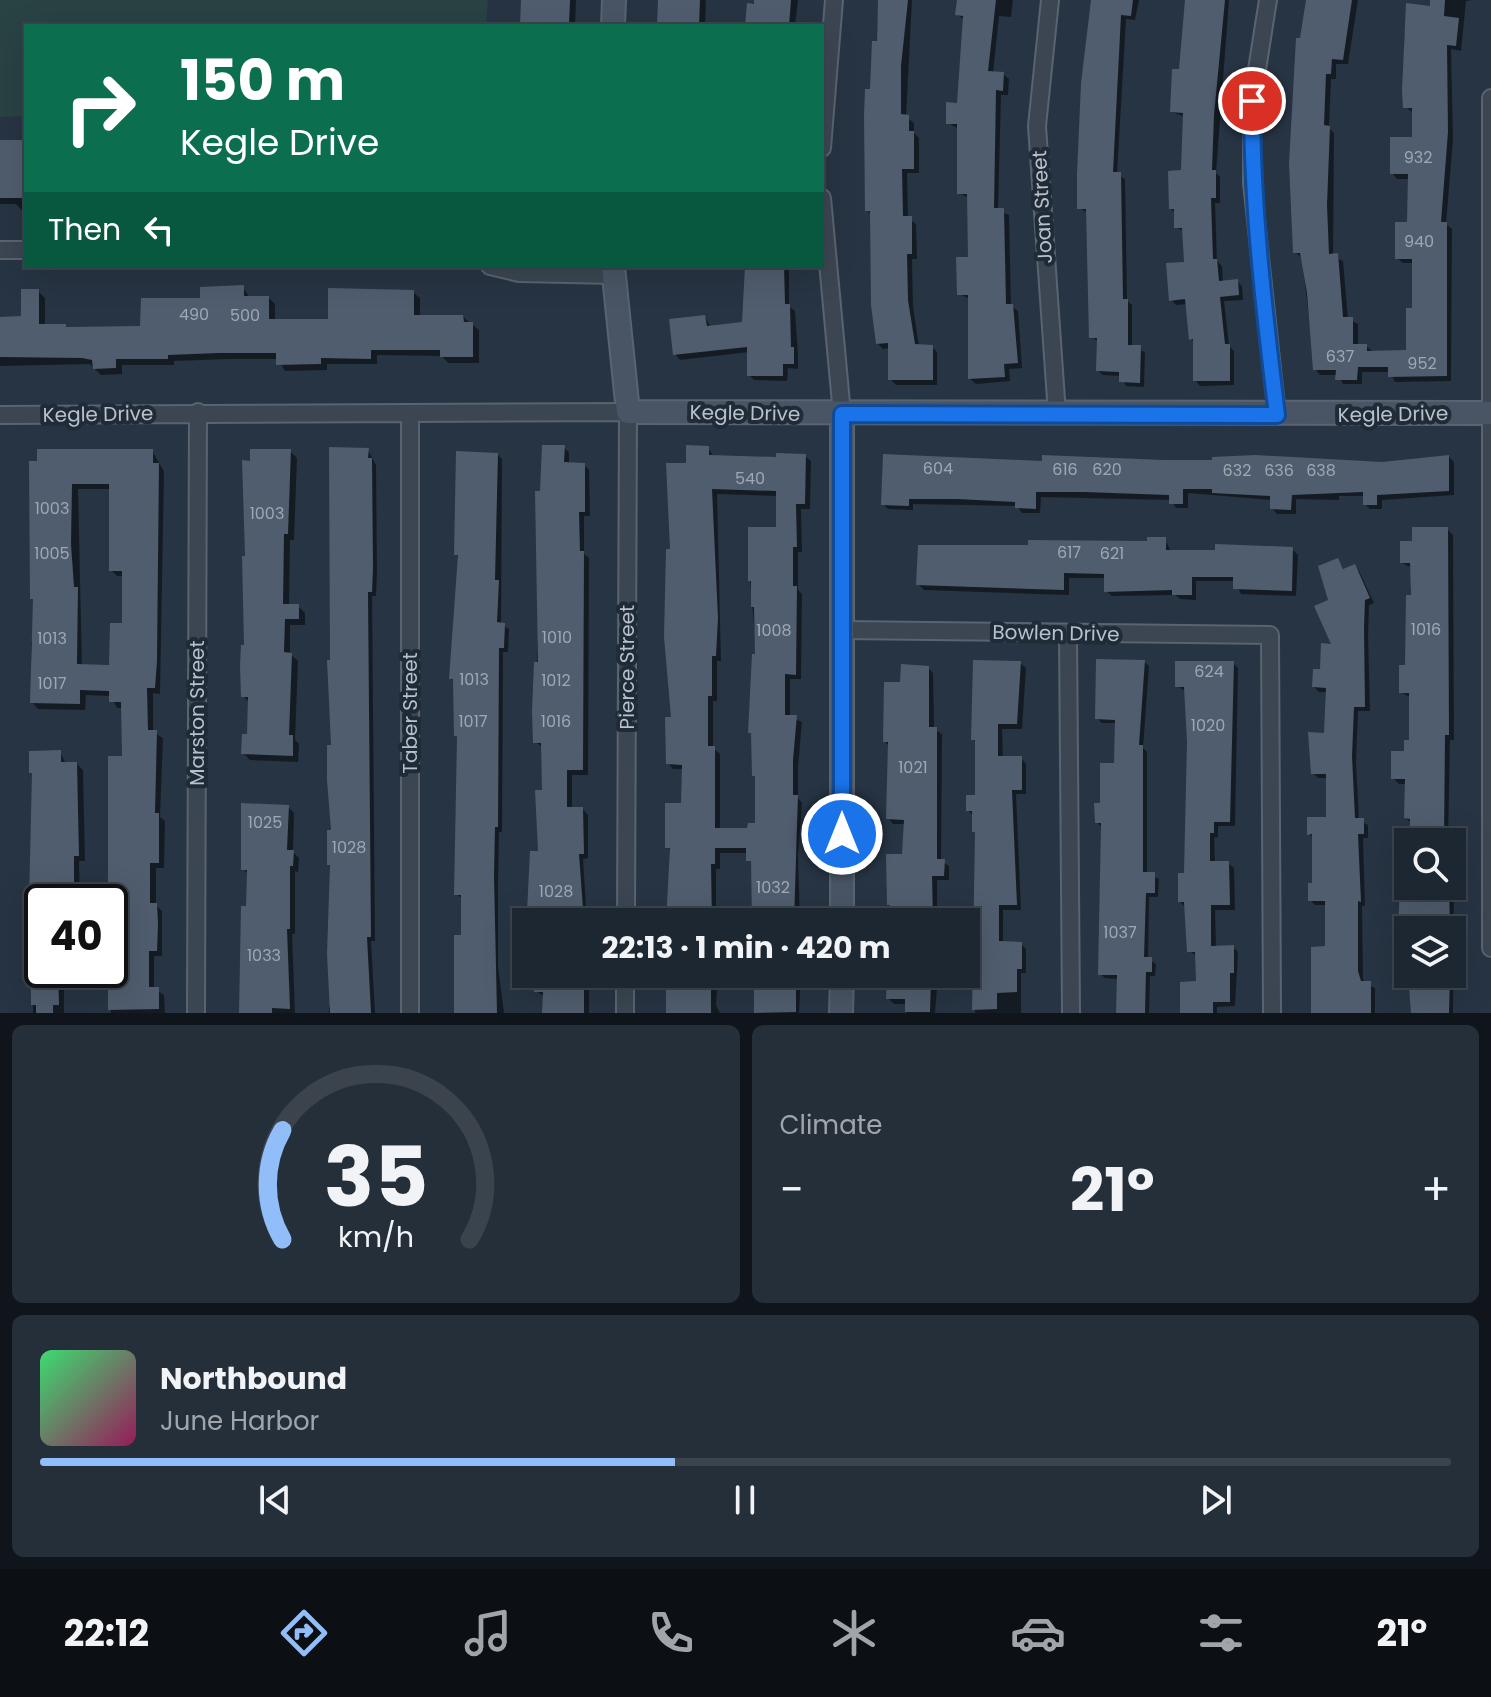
<!DOCTYPE html>
<html lang="en">
<head>
<meta charset="utf-8">
<style>
  :root { --surface:#1d2732; --page:#252f3a; --text:#f1f3f6; --muted:#a0a5ac; --line:#3b444d; --accent:#91bdf8 }
  body { margin:0; font-family:Poppins,sans-serif; background:var(--page); color:var(--text); height:100vh; display:flex; flex-direction:column; font-size:30px; white-space:nowrap }
  * { box-sizing:border-box; margin:0 }
  p { font-size:26px; color:var(--muted) }
  .icon { flex:none; width:44px; height:44px; fill:none; stroke:currentColor; stroke-width:2; stroke-linecap:round; stroke-linejoin:round }
  .map { position:relative; height:1013px; overflow:hidden }
  .sheet { display:flex; flex-direction:column; gap:12px; padding:12px; background:#10151c; flex:1 }
  .sheet>* { flex:none }
  .top-card { position:absolute; left:24px; top:24px; width:800px; height:244px; border-radius:0px; box-shadow:0 8px 32px #0002,0 0 0 2px var(--line); background:#0b6e4f; color:#fff; overflow:hidden }
  .tools { position:absolute; left:1394px; top:828px; display:grid; gap:16px }
  .tools a { display:grid; place-items:center; width:72px; height:72px; border-radius:0px; background:var(--surface); box-shadow:0 8px 32px #0002,0 0 0 2px var(--line); font-size:40px }
  .speed { position:absolute; left:24px; top:884px; display:flex; gap:16px; font-size:40px; font-weight:700; text-align:center }
  .speed>* { display:grid; place-content:center; width:104px; height:104px; border-radius:50%; background:var(--surface); box-shadow:0 8px 32px #0002,0 0 0 2px var(--line); line-height:1 }
  .speed .limit { border:4px solid #111; border-radius:12px; background:#fff; color:#111 }
  .pin { position:absolute; display:grid; place-items:center; width:68px; height:68px; color:#fff; margin:-34px; border:4px solid #fff; border-radius:50%; box-shadow:0 2px 8px #0007 }
  .me { position:absolute; width:88px; margin:-44px; rotate:0deg; stroke-linejoin:round; filter:drop-shadow(0 0 6px #0008) }
  .turn { display:flex; align-items:center; gap:28px; height:168px; padding:0 24px; font-size:36px }
  .turn .icon { width:104px; height:104px; stroke-width:2.5 }
  .turn b { display:block; font-size:56px; line-height:68px }
  .then { display:flex; align-items:center; height:76px; padding:0 24px; background:#0003; gap:16px; font-size:30px }
  .big { font-size:60px; font-weight:700; line-height:1.1 }
  .sheet .tile { flex:1; display:flex; flex-direction:column; justify-content:center; gap:12px; min-width:0; padding:0 28px; border-radius:12px; background:var(--page) }
  .sheet .dial { align-items:center; gap:0 }
  .dial svg { height:208px; overflow:visible; fill:none; stroke:var(--line); stroke-width:7; stroke-linecap:round; text-anchor:middle }
  .dial text { fill:var(--text); stroke:none }
  .song { display:flex; align-items:center; gap:24px }
  .cover { width:96px; height:96px; border-radius:12px; background:linear-gradient(135deg,hsl(140 70% 55%),hsl(330 70% 35%)) }
  .played { height:8px; border-radius:4px; background:linear-gradient(90deg,var(--accent) 45%,var(--line) 45%) }
  .keys { display:flex; justify-content:space-around; direction:ltr }
  .heat { display:flex; justify-content:space-between; align-items:center; font-size:44px; direction:ltr }
  .sheet .tiles { flex:1; display:grid; gap:12px; grid-template-columns:1fr 1fr }
  .tile:last-child { grid-column:span 2 }
  .trip { position:absolute; left:512px; top:908px; width:468px; height:80px; border-radius:0px; background:var(--surface); box-shadow:0 8px 32px #0002,0 0 0 2px var(--line); font-weight:700; line-height:80px; text-align:center }
  .dock { display:flex; height:128px; justify-content:space-around; align-items:center; background:#0c1014; color:var(--muted) }
  .dock .icon { width:56px; height:56px }
  .dock .current { color:var(--accent) }
  .dock b { font-size:36px; color:var(--text) }
  .map>svg:first-child { display:block }
  .green { fill:#294244 }
  .shadow { fill:#0007; fill-rule:evenodd }
  .building { fill:#505d6e; fill-rule:evenodd }
  .lines { fill:none; stroke-linecap:round; stroke-linejoin:round }
  .street-casing { stroke:#596470; stroke-width:20 }
  .secondary-casing { stroke:#596470; stroke-width:26 }
  .street { stroke:#3b4652; stroke-width:16 }
  .secondary { stroke:#495565; stroke-width:22 }
  .route-casing { stroke:#114b97; stroke-width:20 }
  .route { stroke:#1a73e8; stroke-width:14 }
  .labels { text-anchor:middle; stroke-width:8; stroke-linejoin:round; paint-order:stroke }
  .number-label { font-size:16px; fill:#9ea8b4 }
  .street-label { font-size:20px; fill:#b8c1cc; stroke:#202b38 }
</style>
</head>
<body>
<div class="map">
<svg width="1491" height="1013" viewBox="0 0 1491 1013">
  <rect width="100%" height="100%" fill="#273443"/>
  <path class="green" d="M0 0H488L486 26H26V116L0 117Z"/>
  <path class="shadow" d="M523 0H576L575 26H522Z
    M660 0H706L705 26H661Z
    M755 0H798L795 26H747Z
    M879 0H912L906 117 914 123V133L919 138V173H907L908 218 916 224 917 259H912L913 307 919 346 932 347 937 352V385H896L890 379V348L883 349 878 344 872 216 867 210Z
    M959 0H1013L1011 17 999 16 993 73 1003 74 1009 79 1008 95H1001L998 210 1009 215 1011 306 1018 311 1022 368 1009 369 1010 381 976 384 970 379V299L959 294 970 259 969 198 959 193V129L948 123 959 105 965 20 957 14Z
    M1095 0H1139L1135 20 1126 19 1117 174 1125 179 1127 301 1132 305V347L1145 352 1144 387 1126 386 1121 376 1103 375 1098 371 1099 342 1091 337 1088 213 1079 208Z
    M1186 0H1229L1216 173 1220 177V203H1215L1217 261 1222 266 1223 282 1237 281 1242 286 1243 300 1224 301 1229 346 1234 351V385L1200 386 1195 380V343L1191 339 1188 304 1176 305 1171 300 1186 263 1185 232 1176 227V214L1171 209 1183 172 1185 117 1172 112 1181 71Z
    M1310 0H1358L1348 64H1336V79H1331L1329 128 1334 133 1333 256 1343 261 1348 319 1358 324V346H1366L1372 351 1408 352 1414 310V263H1403L1397 258 1409 224 1410 179H1397L1392 173 1414 139V113L1405 107 1404 40 1408 5 1432 8V0H1473L1466 1 1461 51 1451 49 1453 139 1446 224 1452 229 1451 381 1395 382 1390 372H1362V384H1343L1338 375H1320L1315 369 1302 258 1295 252 1301 40Z
    M0 142H26V215L16 204H0Z
    M747 266 789 268V306L795 311 798 354V369L788 368 787 381 754 380 749 375V352L680 360 675 354 705 317 711 328 745 324Z
    M243 287 250 298H269L275 304V321H330L413 292 420 298V317H463L479 330V363H448L442 356 377 355V364H327V370L285 371 278 359H227L174 361V365H122V374L101 375 90 364 0 366V318H23L38 291 45 298V326L68 329 142 328 202 300Z
    M564 447 569 453V464L584 465 589 470 590 516H584V554L589 558 588 775H572V809H583L588 815V858L583 859 587 922H535L529 911 540 853 544 792V748L535 742 542 493Z
    M708 448 714 457 778 459 805 456 811 461 810 509H801L802 552H798V590L802 594 801 679H790V717L802 722 798 767V798L802 803 798 855 800 922H750V910L753 911V865L748 853H720V869H716V918L720 922H669L672 851 667 847 683 805 684 769H673L668 763 673 719V551L688 465ZM717 494 778 496V529L750 580 757 656 750 732 753 736 754 775 757 779V825L749 830H720V754L713 748V701H717V661H721Z
    M368 450 376 465 377 573 376 596H372L375 941H371L375 1013H329V1007H332V662Z
    M152 451 164 471 160 694 153 693V732L163 738 160 817 165 821 164 868H156V905L162 911V956H154V989L164 995 165 1013H111L110 758H124L123 708H117L111 696 86 695 85 710 38 709 32 702 31 642H35L32 463ZM78 489H111V570L117 576H124V625L111 667H82Z
    M290 451 297 458 294 540H290L289 606H298L305 613V625H290V654L298 661 295 740 299 744 298 762 250 760 243 753 249 736 250 703 243 696 247 558Z
    M497 454 502 459 501 625 509 629 508 652H503L502 832H499L498 882V966L504 1013H455L463 937V899L456 894 459 738 456 683 451 678 460 559 456 554Z
    M1449 457 1454 462V495L1382 500V509H1370L1365 504V496H1339V500L1296 499V514H1277L1272 508V500L1188 493V508H1176L1171 500 1041 497 1040 513H1022L1017 506 913 504V510L888 509 883 504 1044 463 1382 464Z
    M1447 529 1453 535 1454 740H1450L1448 842H1412V824L1406 818 1407 784H1399L1393 778 1411 742V698L1401 692 1407 667 1412 568 1402 563 1414 543Z
    M1165 539 1171 552 1292 549 1298 555 1296 596 1241 594 1235 581H1196V600L1180 599 1175 595 1112 596 1106 591V578H1069V595L924 590 918 584Z
    M1338 560 1345 571 1354 566 1359 571 1374 603 1369 605 1368 635 1370 711H1358L1356 762 1359 820 1368 825V838H1363L1365 906H1362L1363 977 1364 983 1375 988V1013H1314L1328 948 1327 905H1315L1310 900 1314 885V838L1309 834 1328 819V778H1318L1313 773 1326 735 1328 692H1319L1314 687 1334 646 1331 601Z
    M1144 662 1149 666 1143 748 1147 752V874L1159 879 1158 897H1149L1148 959 1156 964 1155 976H1150L1149 1013H1118L1119 979 1105 978 1100 974 1101 827 1097 822 1116 765 1117 723H1102L1097 718Z
    M1020 663 1026 668 1022 729H1002L1003 758H1021L1026 764V794H1016L1021 910H1003V943L1021 944 1026 949V973H1021V1013H975L977 834 974 817 968 810 977 797V744L973 739Z
    M1233 663 1238 668 1235 826H1218V837L1214 838 1215 863H1228L1234 868 1235 910H1215L1216 947H1233L1238 952 1235 1006 1217 1007V1013H1182L1198 983 1197 956 1189 951 1186 908 1180 902 1186 875 1189 742 1187 692 1177 686Z
    M928 668 933 673 934 729 942 734 941 861 949 866V880H937V913L941 922H891L888 856H904L905 824H893L888 818 890 747 885 742 902 684Z
    M60 752 66 764H77L83 770 85 861H79L80 902H42V970H64V1013H33L34 775 31 772Z
    M288 807 294 813 293 852 299 858 298 872 295 871V934H292L295 1013H243L249 875 243 869Z
    M1402 869H1408V886H1452V873L1454 876 1453 1013H1412L1410 974H1452V930H1408V952L1402 946Z
    M536 974H571V979H583L589 985V1013H544L545 997 536 991Z
    M668 974H718L716 1005 720 1013H668Z
    M750 974H798L801 977 799 1013H756V988L750 983Z
    M888 974H938L935 1013H906V1004H894L888 998Z"/>
  <path class="building" d="M521 0H570L569 26H520Z
    M658 0H700L699 26 657 25Z
    M754 0H791L789 26H745L747 3 754 4Z
    M878 0H908L901 66V114L909 115V131H914V169H902L903 216H912V254H907L908 300 915 344 933 345V380H888V343L876 344 871 305 870 211H865L864 116 865 89H870L872 41H877Z
    M957 0H996L988 71 1004 72 1003 91 996 90 994 208H1004L1006 304H1013L1018 363 1004 364 1005 377 968 379V295H957L956 257H968L967 194H957V124H946V102L957 103 963 16 955 15Z
    M1091 0H1133L1131 16 1121 15 1113 172H1121L1123 299H1128V345H1141L1140 383 1119 382V372L1096 371 1097 338H1089L1086 209H1077V174L1081 83Z
    M1185 0H1225L1214 115 1212 170H1216V198H1211L1213 259H1217L1219 281 1238 279 1239 295 1220 297 1225 344H1230V381H1193V339L1189 340 1185 299 1169 301 1166 263 1184 262 1182 228H1174V209H1169L1168 171 1181 170 1183 113 1170 112 1172 69H1179Z
    M1306 0H1352L1343 60 1332 59 1331 74H1326L1324 125 1330 126 1327 205 1329 254 1338 253 1343 317H1353V344H1367V351L1406 350V308H1412V259H1395V222H1407L1408 174H1390V137H1412V108H1403L1402 90 1406 3 1430 6V0H1445L1444 16 1459 18 1456 46 1447 45 1448 132 1441 222H1447V376L1388 377V367H1358L1357 380H1335L1336 370H1313L1307 293 1300 253H1293L1289 163 1296 38H1300Z
    M0 140H26V198H0Z
    M745 266H784L785 304H790L791 347H794V364H783V376H747V347L673 355 669 319 705 315 707 326 742 322Z
    M244 285V296H269V319H328V288L414 290V315H463L464 322H473V357H440V350H371V359L321 358V364L276 365V353H219L168 355V359H116V368L93 369 92 360 82 358 0 357V317L21 316V289H39V324H66V327L140 326 141 298H200V287Z
    M542 445H565L564 462 585 463V512H579L580 551H584L583 770H567V807H583L584 854H579L584 922H533V912H527L530 851H538L535 790H542L541 743H533L532 711 534 662H538L535 491H540Z
    M686 445 709 446V455L776 457V453L806 454 805 504H796L797 547H793V586H797L796 675 785 674V715H797L793 760V795H798L794 922H752L751 861H746V848H715V864H711L712 922H666L670 848H665V803H681L682 765 666 764 665 717H671L664 637 666 549H670L666 463H686ZM712 489 776 491V527H748V581H751V607H754L755 654H752L748 733H751L752 776H755V823H748L747 828H715V746H708V696H712V656H716L718 618Z
    M329 447 369 448 368 458H372L373 568 372 592H368L371 937H367L371 1013H330L327 954 330 865H327V830H331L327 780V745H331L327 660H330Z
    M37 449H153V463H159L157 661 155 688H147L148 730H157L155 813H159V863H150V903H157L158 924 157 951H149V987H159V1009L108 1010V756H122L121 702H109V691L80 690V704L30 703 33 599H30L29 461H37ZM72 484H109V571H122V623H110L109 665 77 664 78 587H74L71 544Z
    M250 449H291L288 534H284L283 604H299V619H285L284 652 292 653 289 735H293V756L241 754 242 734H247L248 697H241L240 666 241 645H244L242 556H245L242 460 250 461Z
    M456 451 498 453 495 580H499L497 622 505 623 504 648H499L498 827H495L494 876 497 1013H454V935H461V895H454L457 736H454L453 679H449L458 555H454Z
    M883 454 1042 461V455L1164 460H1212V457L1255 455 1382 462 1449 455V491L1377 495V505H1363V492L1292 495 1291 510 1270 509V496L1212 493V489H1183V504H1169V495L1084 492H1036V509L1015 508V502L957 499H909V506L881 505Z
    M1412 527H1448L1449 735H1445L1444 842H1410V819L1404 818 1405 779H1391V751H1404V740H1409V693H1399V665H1405L1406 595H1411L1410 563H1400V541H1412Z
    M1147 537H1166V550H1215V544L1293 547 1292 591 1233 589V577H1192V595H1172V590L1104 592V574L1064 573V590L916 585 918 545H1028V540L1147 541Z
    M1338 558 1343 569 1355 564 1370 598 1365 600 1364 628 1365 707H1354L1352 756 1355 818H1364V834H1358L1361 902 1358 901V971L1361 981H1371V1013H1311V947L1325 946V901H1308V883H1312V834L1307 835V817H1326V774H1311L1308 732 1324 733 1326 688 1312 687 1313 669H1320L1321 643 1331 644 1314 606 1328 600 1318 566Z
    M1096 659 1145 660 1139 745H1143V872H1155V893H1146L1144 957H1152V972H1146L1145 1013H1116L1117 975H1098L1101 823H1095L1094 803H1100V763H1114L1115 720 1095 719Z
    M973 660 1021 661 1017 724H998V756H1022V790H1012L1017 905H999V941L1022 942V969H1017V992L997 993V1009L972 1010 975 832H972V811H966V795H975V740H971Z
    M1175 661H1234L1230 822H1214V833H1210V861H1229L1230 905H1211V946L1234 945V973H1230V1002H1213V1013H1180V982L1196 981 1195 952H1187L1184 902H1178V873H1184L1187 742 1184 687H1175Z
    M901 664 929 666V727H937V859H945L944 876H932L933 921 890 922V905H887L886 854H902L904 820 886 819 888 742H883L884 682H900Z
    M61 750V762H77L79 856H74V902H42V944H28L32 773H29V751Z
    M241 803 289 805 287 850H294L293 866H290V929H287L290 1009 272 1008V1013H239L241 906H246L247 870H241Z
    M1400 886H1449L1450 930H1398Z
    M31 970H58L59 1005H53V1013H36V1005H31Z
    M534 974 584 977V1013H542L543 992H534Z
    M666 974H711V1013H666Z
    M754 974H796V1012L754 1013Z
    M1408 974H1450L1449 1013H1411Z
    M887 978 931 980 930 1012H905V999H886Z"/>
  <g class="lines">
    <g class="street-casing">
      <path id="street" d="M1050 0 1037 126 1057 414
        M1268 0 1252 101V183L1277 415
        M1491 98V948
        M822 148 834 0
        M822 198 842 414
        M0 250H26
        M490 266 519 273 614 275
        M410 414V1013
        M0 415 628 412 626 922
        M842 630 1270 635 1272 1013
        M1068 634 1071 1013
        M196 1013 198 412
        M625 1013V974"/>
    </g>
    <g class="secondary-casing">
      <path id="secondary" d="M613 26 614 0
        M613 266 628 412 1491 413
        M842 922V414
        M841 1013 842 974"/>
    </g>
    <use href="#street" class="street"/>
    <use href="#secondary" class="secondary"/>
  </g>
  <g class="lines">
    <g class="route-casing">
      <path id="route" d="M842 834V414L1277 415C1264 310 1252 207 1252 101"/>
    </g>
    <use href="#route" class="route"/>
  </g>
  <g class="labels">
    <g class="number-label">
      <text x="1418" y="163">932</text>
      <text x="1419" y="247">940</text>
      <text x="194" y="320">490</text>
      <text x="245" y="321">500</text>
      <text x="1340" y="362">637</text>
      <text x="1422" y="369">952</text>
      <text x="938" y="474">604</text>
      <text x="1065" y="475">616</text>
      <text x="1107" y="475">620</text>
      <text x="1237" y="476">632</text>
      <text x="1279" y="476">636</text>
      <text x="1321" y="476">638</text>
      <text x="750" y="484">540</text>
      <text x="52" y="514">1003</text>
      <text x="267" y="519">1003</text>
      <text x="1069" y="558">617</text>
      <text x="52" y="559">1005</text>
      <text x="1112" y="559">621</text>
      <text x="1426" y="635">1016</text>
      <text x="774" y="636">1008</text>
      <text x="557" y="643">1010</text>
      <text x="52" y="644">1013</text>
      <text x="1209" y="677">624</text>
      <text x="474" y="685">1013</text>
      <text x="556" y="686">1012</text>
      <text x="52" y="689">1017</text>
      <text x="473" y="727">1017</text>
      <text x="556" y="727">1016</text>
      <text x="1208" y="731">1020</text>
      <text x="913" y="773">1021</text>
      <text x="265" y="828">1025</text>
      <text x="349" y="853">1028</text>
      <text x="773" y="893">1032</text>
      <text x="556" y="897">1028</text>
      <text x="1120" y="938">1037</text>
      <text x="264" y="961">1033</text>
    </g>
    <g class="street-label">
      <text transform="translate(1042 207) rotate(-93)" y="7">Joan Street</text>
      <text transform="translate(745 413) rotate(1)" y="7">Kegle Drive</text>
      <text transform="translate(98 414) rotate(-1)" y="7">Kegle Drive</text>
      <text transform="translate(1393 414) rotate(-1)" y="7">Kegle Drive</text>
      <text transform="translate(1056 633) rotate(1)" y="7">Bowlen Drive</text>
      <text transform="translate(627 667) rotate(-90)" y="7">Pierce Street</text>
      <text transform="translate(197 713) rotate(-90)" y="7">Marston Street</text>
      <text transform="translate(410 713) rotate(-90)" y="7">Taber Street</text>
    </g>
  </g>
</svg>
<div class="tools">
<a><svg class="icon" aria-label="search" viewBox="0 0 24 24"><circle cx="10" cy="10" r="6"/><path d="M15 15l6 6"/></svg></a>
<a><svg class="icon" aria-label="layers" viewBox="0 0 24 24"><path d="M12 4l9 5-9 5-9-5zM3 14l9 5 9-5"/></svg></a>
</div>
<div class="speed"><div class="limit">40</div></div>
<div class="pin" style="left:1252px;top:101px;background:#d93025"><svg class="icon" aria-label="arrive" viewBox="0 0 24 24"><path d="M6 21V4h12l-3 4 3 4H6"/></svg></div>
<svg class="me" style="left:842px;top:834px" viewBox="-20 -20 40 40"><circle r="17" fill="#1a73e8" stroke="#fff" stroke-width="3"/><path d="M0-11L8 9 0 5-8 9z" fill="#fff"/></svg>
<div class="trip">22:13 · 1 min · 420 m</div>
<div class="top-card">
<div class="turn"><svg class="icon" aria-label="right" viewBox="0 0 24 24"><path d="M7 20v-9h11M14 6l5 5-5 5"/></svg><div><b>150 m</b>Kegle Drive</div></div>
<div class="then">Then<svg class="icon" aria-label="left" viewBox="0 0 24 24"><path d="M17 20v-9H6M10 6l-5 5 5 5"/></svg></div>
</div>
</div>
<section class="sheet">
<div class="tiles">
<div class="tile dial"><svg viewBox="0 0 100 80">
<path d="M14 69A42 42 0 1 1 86 69"/>
<path d="M14 69A42 42 0 0 1 14 27" stroke="#91bdf8"/>
<text x="50" y="56" font-size="32" font-weight="700">35</text>
<text x="50" y="72" font-size="11">km/h</text>
</svg></div>
<div class="tile"><p>Climate</p>
<div class="heat"><a>−</a><b class="big">21°</b><a>+</a></div>
</div>
<div class="tile">
<div class="song"><i class="cover"></i><div><b>Northbound</b><p>June Harbor</p></div></div>
<div class="played"></div>
<div class="keys"><svg class="icon" aria-label="previous" viewBox="0 0 24 24"><path d="M18 5L8 12l10 7zM5 5v14"/></svg><svg class="icon" aria-label="pause" viewBox="0 0 24 24"><path d="M8 5v14M16 5v14"/></svg><svg class="icon" aria-label="next" viewBox="0 0 24 24"><path d="M6 5l10 7-10 7zM19 5v14"/></svg></div>
</div>
</div>
</section>
<nav class="dock">
<b>22:12</b>
<svg class="icon current" aria-label="directions" viewBox="0 0 24 24"><path d="M12 3l9 9-9 9-9-9zM9 14v-3h6M13 9l2 2-2 2"/></svg>
<svg class="icon" aria-label="music" viewBox="0 0 24 24"><path d="M9 18V5l10-2v13"/><circle cx="6" cy="18" r="3"/><circle cx="16" cy="16" r="3"/></svg>
<svg class="icon" aria-label="phone" viewBox="0 0 24 24"><path d="M5 4h4l2 5-3 2q2 4 5 5l2-3 5 2v4C11 20 4 13 5 4z"/></svg>
<svg class="icon" aria-label="climate" viewBox="0 0 24 24"><path d="M12 3v18M4 7l16 10M4 17L20 7"/></svg>
<svg class="icon" aria-label="car" viewBox="0 0 24 24"><path d="M5 17H2v-5l4-1 3-4h7l3 4 3 1v5h-3M9 17h6M6 11h13"/><circle cx="7" cy="17" r="2"/><circle cx="17" cy="17" r="2"/></svg>
<svg class="icon" aria-label="filters" viewBox="0 0 24 24"><path d="M4 7h16M4 17h16"/><circle cx="9" cy="7" r="2"/><circle cx="15" cy="17" r="2"/></svg>
<b>21°</b>
</nav>
</body>
</html>
